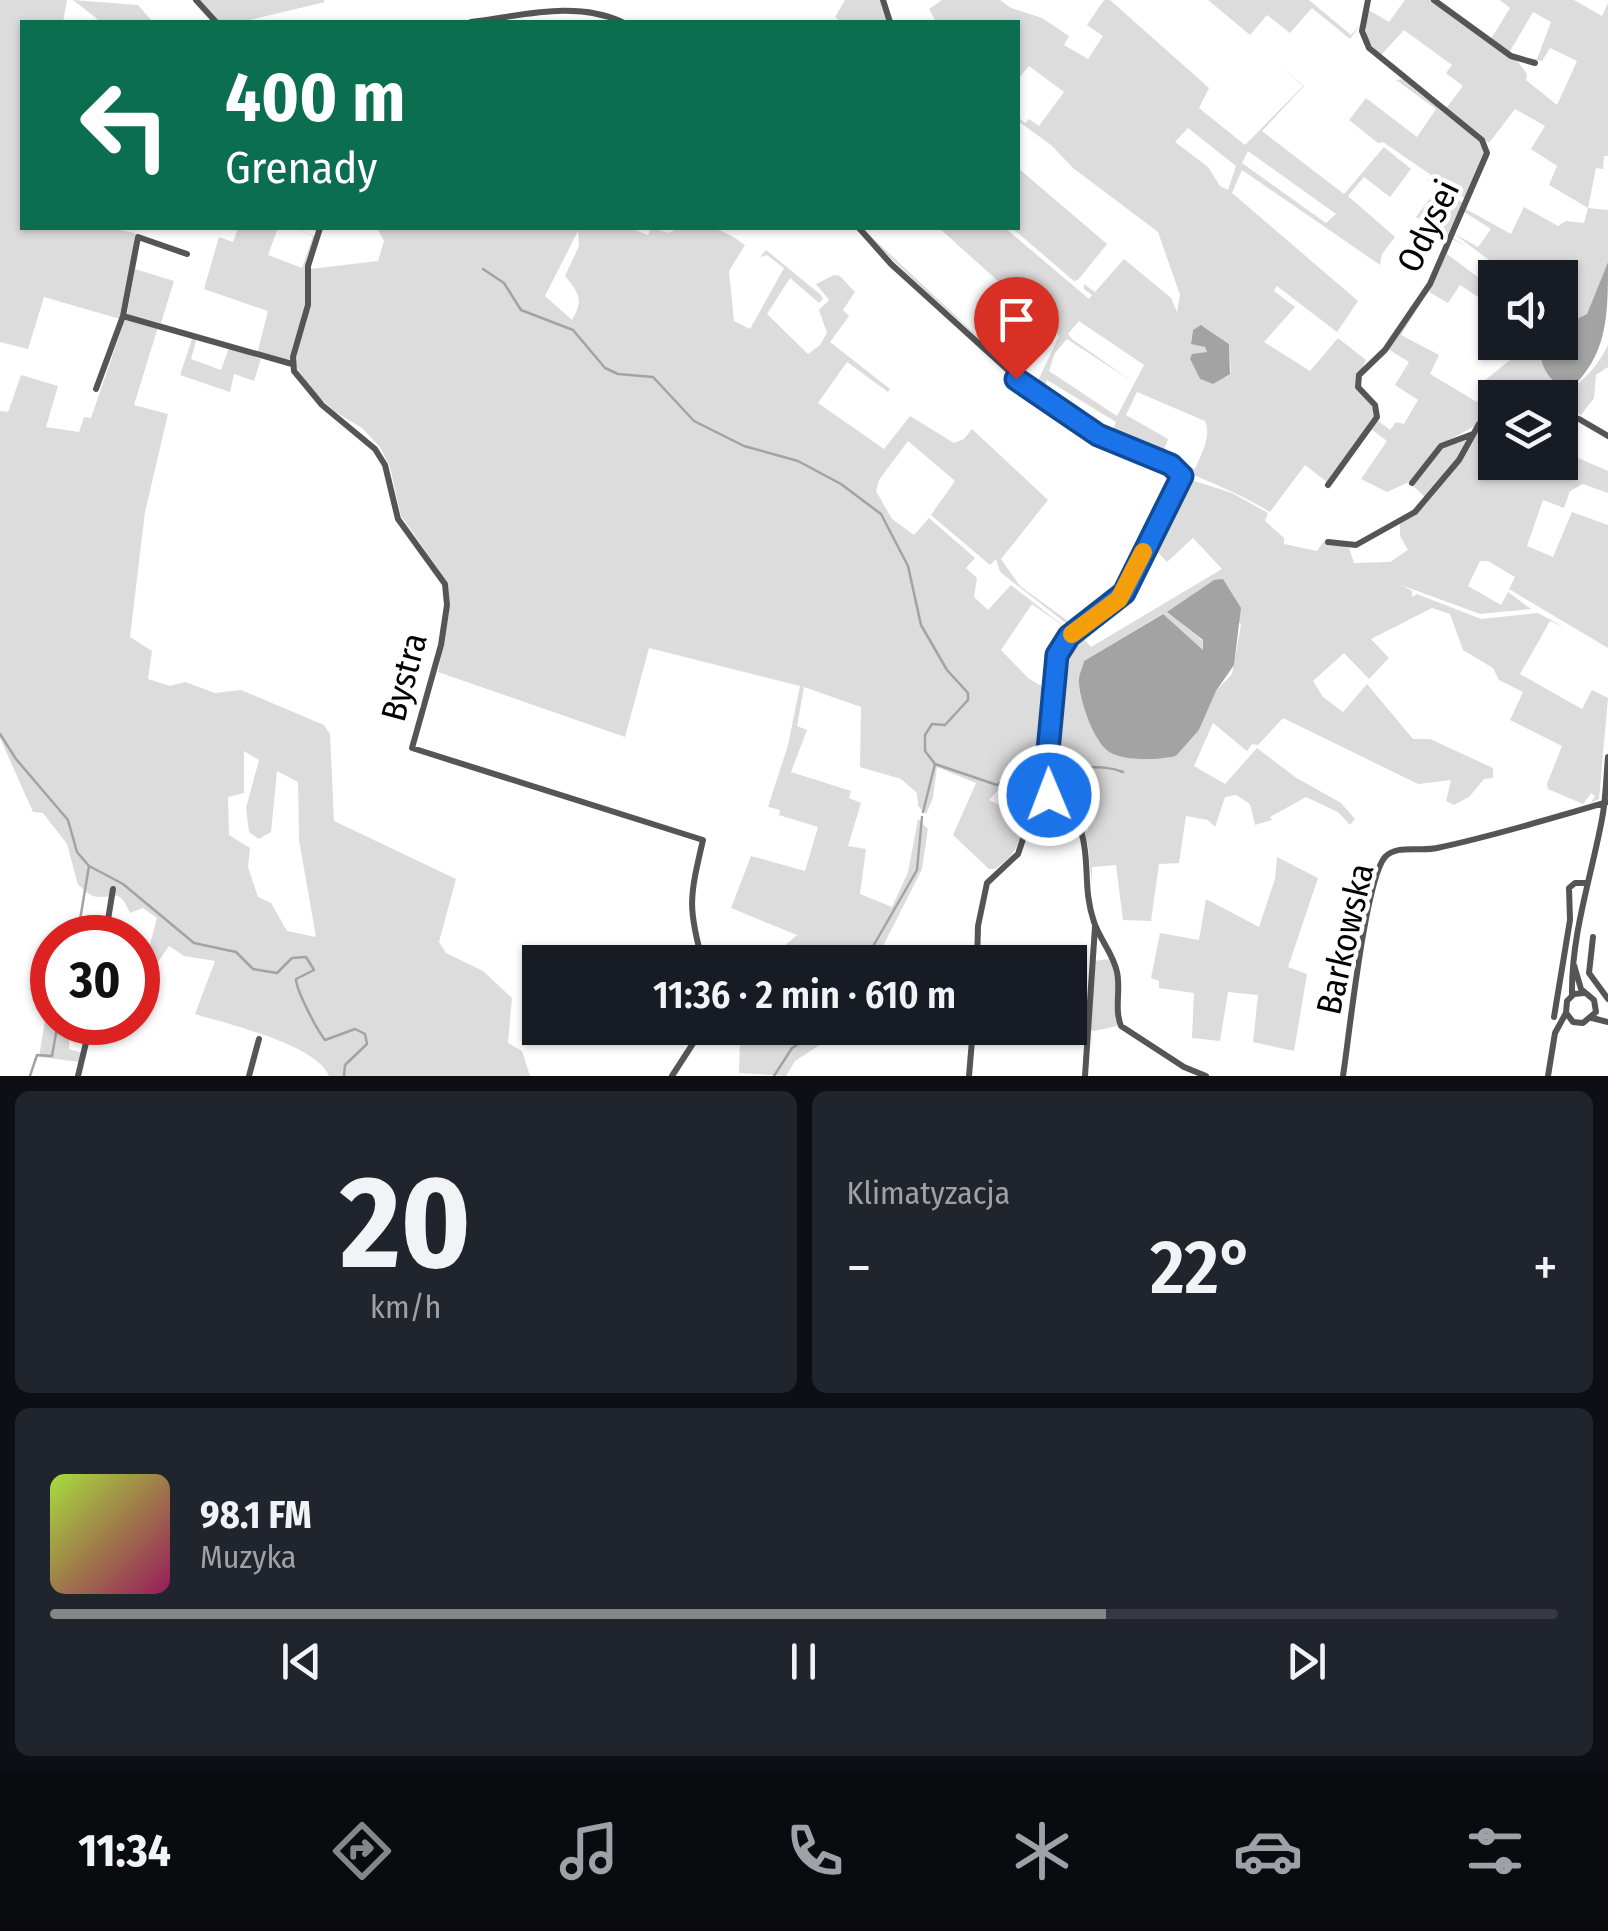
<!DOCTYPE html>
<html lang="pl">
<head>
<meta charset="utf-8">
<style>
  :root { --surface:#171b24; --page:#20242c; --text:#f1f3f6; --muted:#9ea1a6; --line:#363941; --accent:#858687 }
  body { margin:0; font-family:"Fira Sans Condensed",sans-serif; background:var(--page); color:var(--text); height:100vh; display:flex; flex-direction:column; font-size:38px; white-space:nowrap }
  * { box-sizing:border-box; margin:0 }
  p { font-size:32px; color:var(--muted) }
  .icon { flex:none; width:55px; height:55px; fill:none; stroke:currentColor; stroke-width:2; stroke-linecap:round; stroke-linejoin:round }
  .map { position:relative; height:1076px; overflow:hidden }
  .drawer { display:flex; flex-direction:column; gap:15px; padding:15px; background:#0d0f14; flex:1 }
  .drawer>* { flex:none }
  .hud { position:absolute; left:20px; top:20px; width:1000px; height:210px; border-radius:0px; box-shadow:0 2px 8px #0004; background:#0b6e4f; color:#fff; overflow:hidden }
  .tools { position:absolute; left:1478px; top:260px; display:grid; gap:20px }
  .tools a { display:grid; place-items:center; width:100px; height:100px; border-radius:0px; background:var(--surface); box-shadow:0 2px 8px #0004; font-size:50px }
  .speed { position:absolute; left:30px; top:915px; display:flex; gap:20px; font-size:50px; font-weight:700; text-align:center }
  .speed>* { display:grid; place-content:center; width:130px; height:130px; border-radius:50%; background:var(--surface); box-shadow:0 2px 8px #0004; line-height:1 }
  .speed .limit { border:15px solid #d22; background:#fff; color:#111 }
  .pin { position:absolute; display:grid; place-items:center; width:85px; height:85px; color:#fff; margin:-102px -42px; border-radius:50% 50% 50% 0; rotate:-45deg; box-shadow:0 0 10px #0007 }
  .pin .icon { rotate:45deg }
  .me { position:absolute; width:110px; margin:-55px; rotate:359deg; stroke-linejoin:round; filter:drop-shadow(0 0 8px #0008) }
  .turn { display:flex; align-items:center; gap:35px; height:210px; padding:0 40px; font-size:45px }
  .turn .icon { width:130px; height:130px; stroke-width:2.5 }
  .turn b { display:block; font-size:70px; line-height:85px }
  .big { font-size:75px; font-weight:600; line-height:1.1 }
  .drawer .tile { flex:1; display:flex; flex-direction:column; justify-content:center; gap:15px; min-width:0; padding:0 35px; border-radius:15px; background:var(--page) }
  .drawer .dial { align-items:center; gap:0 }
  .dial b { font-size:130px; line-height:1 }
  .song { display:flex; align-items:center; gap:30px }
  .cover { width:120px; height:120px; border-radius:15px; background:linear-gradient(135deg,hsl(80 70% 55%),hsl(330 70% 35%)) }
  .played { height:10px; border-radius:5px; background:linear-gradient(90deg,var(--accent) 70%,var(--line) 70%) }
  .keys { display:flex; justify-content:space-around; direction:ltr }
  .heat { display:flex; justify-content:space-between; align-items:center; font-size:55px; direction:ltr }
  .drawer .tiles { flex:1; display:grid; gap:15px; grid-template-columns:1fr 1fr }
  .tile:last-child { grid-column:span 2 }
  .trip { position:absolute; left:522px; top:945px; width:565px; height:100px; border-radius:0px; background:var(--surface); box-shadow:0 2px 8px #0004; font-weight:600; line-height:100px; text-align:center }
  .tab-bar { display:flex; height:160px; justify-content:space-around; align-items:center; background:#090b0e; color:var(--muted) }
  .tab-bar .icon { width:70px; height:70px }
  .tab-bar .active { color:var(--accent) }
  .tab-bar b { font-size:45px; color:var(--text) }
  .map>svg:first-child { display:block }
  .green { fill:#dcdcdc; fill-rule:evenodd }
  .water { fill:#a3a3a3 }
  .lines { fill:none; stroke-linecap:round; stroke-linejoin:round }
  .stream { stroke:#a3a3a3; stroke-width:2.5 }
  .minor { stroke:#555; stroke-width:6 }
  .route-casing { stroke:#114b97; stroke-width:25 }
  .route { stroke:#1a73e8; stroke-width:18 }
  .slow { stroke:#f59e0b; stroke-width:18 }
  .labels { text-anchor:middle; stroke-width:9; stroke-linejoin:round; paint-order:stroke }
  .street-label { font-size:35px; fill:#000; stroke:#fff }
</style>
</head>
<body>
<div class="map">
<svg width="1608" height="1076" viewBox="0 0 1608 1076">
  <rect width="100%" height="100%" fill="#fff"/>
  <path class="green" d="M0 0H67L63 22H22V228H110L135 233 130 281 120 319 44 297 28 349 0 342Z
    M73 0 138 5 153 22H101Z
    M199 0H324L325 2 241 22H218Z
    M845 0H880L888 22H842L835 17Z
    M942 0H1000L1011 8 1042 18 1069 36 1064 45 1088 59 1103 36 1087 25 1104 0H1110L1209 88 1199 108 1245 145 1303 86 1275 62 1304 86 1262 131 1344 194 1384 147 1411 169 1390 197 1364 177 1348 196 1395 237 1382 254 1380 265 1242 170 1232 193 1358 301 1337 332 1277 286 1274 291 1295 307 1264 342 1310 371 1338 338 1366 360 1355 385 1372 404 1375 417 1328 483 1305 465 1270 512C1221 482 1171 469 1119 443 1063 416 1018 374 973 333 935 299 896 266 862 228L1034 389 1059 336 939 228H1005L1089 299 1092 295 1084 289V284L1095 292 1124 259 1171 298 1177 312 1180 295 1158 232 1073 168 1051 145 1018 121V117L1025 123 1029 119 1039 126 1064 92 1029 66 1018 79V22H936L929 9ZM1188 128 1236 166 1228 190 1220 186 1208 167 1175 142ZM1248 151 1336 214 1326 223 1242 163ZM1079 321 1144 365 1117 416 1049 371 1055 353 1067 339 1133 382 1072 339 1068 334ZM1203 326 1229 344 1231 372 1213 384 1200 379 1190 359 1207 352 1205 347 1191 342 1193 330ZM1047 380 1116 422 1112 432 1044 390ZM1137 392 1205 421C1212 436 1201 454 1195 469L1162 455 1168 439 1126 415Z
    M1208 0H1309L1351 35 1361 24 1350 39 1312 8 1290 33 1267 15 1250 35Z
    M1405 0H1432L1519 63 1527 74 1526 80 1557 105 1577 61 1550 48 1542 61 1525 58 1537 59 1551 22 1533 12 1509 53 1491 39 1510 8 1500 0H1574L1602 16 1608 3V156H1604L1603 169 1596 168 1588 208 1608 210V262L1587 314 1560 327V278L1512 277 1453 233 1478 247 1491 229 1464 212 1472 199 1466 209 1511 234 1524 207 1558 226 1566 221 1584 223 1588 208 1549 185 1557 166 1531 149 1545 126 1515 109 1489 143 1435 102 1447 107 1463 86 1446 73 1452 65 1404 30 1381 55C1364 41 1364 30 1367 9L1389 22Z
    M1402 79 1481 143 1485 151 1466 199 1383 142 1378 143 1349 120 1366 98 1417 137 1436 109 1396 80Z
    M1018 168 1107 244 1078 280 1074 281 1012 228H1018Z
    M1424 177 1463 203 1446 237 1416 217 1438 188Z
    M238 228H278L268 255 302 268 313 236 299 230 315 236C303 275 312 327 288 362L257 354 268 311 204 289 219 237 233 242Z
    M377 228H629L648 235 651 228 669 233C694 217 725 229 745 245L729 271 734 321 750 329 784 268 767 255 760 257 766 250 821 295 823 299 819 303 790 278 767 314 808 354 820 345 827 333 819 310 829 300 816 284 834 275 840 276 855 292 843 310 849 316 830 342 890 389 888 392 847 362 818 403 884 449 910 416 954 443 964 439 972 429 1048 500 1001 559 1020 586 1072 624 1104 601 1108 606 1078 627H1071L1000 572 996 559 990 565 931 515 955 481 908 441 879 480 876 491 892 519 914 535 929 518 975 558 966 568 977 578 974 597 988 610 1011 585 1069 630 1032 604 1001 650 1028 678 1048 690 1051 664 1052 665 1045 752 1051 787 1031 813C1043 796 1051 786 1045 764 1020 768 1006 781 989 800L1024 817C1022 843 1016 854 995 869H989L953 835 976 783 937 767 933 798 926 814 918 806 917 793 901 779 860 767 861 707 804 687 797 726 807 730 791 772 851 791 849 798 861 803 848 846 866 849 860 894 892 907 908 872 918 819 928 829 922 869 875 962H753L757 957 767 961 797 935 731 908 751 856 805 871 818 827 779 815 780 810 768 807 788 745 800 686 649 648 625 737 438 672 450 604 448 583 401 516 390 467 380 447 362 428 334 411 312 390 294 364 308 313 310 269 378 261 384 241ZM578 231 579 246 565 276C579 293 584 300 572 320L545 296Z
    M1453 238 1467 247 1452 239 1447 254 1483 281 1478 297 1460 285 1448 303 1429 292Z
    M135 269 174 281 161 323 127 314Z
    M1424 298 1401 335 1439 355 1430 374 1477 402 1484 381 1520 352 1523 343H1540C1538 361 1550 379 1564 390 1584 384 1599 363 1608 345V367L1596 375 1594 398 1581 415 1576 412 1560 415V398H1495V415L1449 440 1409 482 1387 492 1361 479 1387 441 1371 429 1377 420 1390 430 1396 422 1404 424 1418 400 1395 385 1409 362 1388 349Z
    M125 319 158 327 134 405 168 414 145 512 130 637 152 651 148 679 170 686 185 682 215 693 241 690 324 725 330 734 334 821 456 879 439 942 446 953 483 971 512 998 508 1043 522 1051 530 1076H329C316 1044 227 1024 195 1014L215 961 184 956 169 946 157 963 158 986 152 983 145 963 157 918 143 908 130 913C117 884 115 901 93 896 87 894 83 888 78 885L67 844 43 813 33 812 0 738V411L8 412 21 375 58 386 46 427 79 432 84 417 91 418ZM244 751 259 760 246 808 249 832 259 839 271 832 277 771 298 782 299 840 316 937 287 931 271 903 258 897 248 867 250 848 229 835 228 797 244 793Z
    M193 336 197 337 191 359 221 370 229 348 261 359 254 381 234 374 230 392 180 375Z
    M1495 418V462H1560V450L1608 471V493L1583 484 1570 491 1564 508 1543 500 1527 546 1553 557 1572 512 1608 525V648L1509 589 1515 577 1488 561H1480L1468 586 1501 605 1508 592 1531 609 1480 614 1401 585 1412 591V597L1417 594 1481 619 1538 613 1564 627 1550 621 1520 674 1582 709 1592 690 1608 698 1599 799 1591 803 1595 796 1591 793 1583 804 1548 789 1547 784 1562 746 1510 720 1523 692 1499 680 1493 668 1463 650 1450 614 1432 608 1371 639 1389 658 1369 679 1344 653 1313 681 1323 697 1343 712 1367 684 1413 739H1430L1493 768V778L1484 779 1469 797 1454 805 1446 801 1451 780 1418 784 1283 718 1258 745 1252 744 1247 751 1213 723 1194 766 1225 784 1257 748 1295 777 1341 803 1355 819 1350 825 1338 812 1306 797 1270 817 1272 820 1255 825 1250 804 1236 795 1225 797 1215 827 1208 820 1186 816 1179 863 1159 864 1151 921 1123 920 1116 865 1092 867V886L1088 846 1078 817 1088 832 1082 760 1052 746 1055 777 1076 812C1040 781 1052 730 1055 686L1064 678 1065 664 1058 660 1066 642 1078 633 1091 647 1222 569 1193 538 1167 562 1150 544 1185 478 1232 493 1268 513 1265 521 1284 538V544L1317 551 1324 541 1349 548 1354 563 1390 562 1408 550 1400 536V523L1427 502 1479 427ZM1214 580 1241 625 1232 674 1216 691 1199 730 1176 756C1161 760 1128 761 1113 754 1096 746 1079 702 1079 684 1079 677 1082 668 1084 661L1162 614 1203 650V641L1168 612Z
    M1468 436 1466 446 1426 498 1412 485 1442 447Z
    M1277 857 1318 878 1288 967 1307 974 1294 1051 1253 1042 1258 995 1228 992 1220 1041 1192 1038 1194 993 1159 988V981L1151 978 1160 933 1199 940 1206 899 1259 927 1275 879Z
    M1110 959 1116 973 1117 1026 1094 1031 1091 1030 1093 961Z
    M48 1002H52V1022L70 1023 69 1049 82 1053 80 1062 39 1057Z
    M727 1028H841L837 1034 795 1061 786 1076 739 1073 740 1037Z"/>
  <path class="water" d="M1608 262C1608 317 1608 354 1569 391 1549 383 1538 364 1540 343L1560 342V327L1587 314Z
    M1201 325 1229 344 1230 374 1213 384 1200 379 1190 359 1192 354 1207 352 1205 347 1191 344 1193 330Z
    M1223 579 1241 608 1234 665 1216 691 1199 730 1176 756C1160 760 1128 761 1113 754 1095 747 1080 702 1079 684 1078 676 1082 669 1084 661L1163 614 1203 650V640L1167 612 1214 580Z"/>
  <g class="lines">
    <path class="stream" d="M483 269 504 283 521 310 573 330 605 368 618 374 653 377 694 421 744 446 798 461 841 484 881 514 908 566 921 625 947 670 968 693V700L945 725 932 724 925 735V751L935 764 923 812
      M0 734 16 759 68 820 77 852 89 866 123 884 194 943 236 952 253 969 277 973 292 958 306 957 314 970 296 979C296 990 317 1030 325 1040L355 1029 365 1034 367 1044 345 1065 344 1076
      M1053 762C1073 772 1099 762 1123 772
      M935 764 997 785 1019 768 1047 760
      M77 938 89 866
      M864 962 917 870 922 817
      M30 1076 37 1055 52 1056 58 1022
      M774 1076 792 1048 825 1028"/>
    <path class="minor" d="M196 0 216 22
      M883 0 890 22
      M1434 0 1511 56 1535 63
      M471 22C520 16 576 0 622 22
      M320 228 308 266V305L293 357 294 371 322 405 375 449 385 465 398 519 445 584 447 605 441 645 412 748 703 840C690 896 687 907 703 962
      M859 228 891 264 1030 390 1105 439 1181 473 1124 593 1069 636 1057 655 1048 742 1054 790
      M123 316 292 364
      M96 389 123 316 138 237 187 254
      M1560 416 1579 419 1608 436
      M1412 483 1441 446 1473 434
      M1328 485 1377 417 1375 405 1358 387 1359 375 1385 350 1430 284 1487 153 1482 140 1369 48 1362 31 1368 0
      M1328 542 1356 545 1415 512 1459 460 1479 424 1495 417
      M1593 937 1589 973 1608 999
      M105 938 113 889
      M977 962 978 926 987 883 1018 854 1029 821 1054 790C1102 837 1077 873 1094 922 1100 940 1113 953 1117 972 1121 990 1114 1008 1121 1026L1184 1067 1206 1076
      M1572 995C1571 935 1591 878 1602 819 1606 799 1606 778 1608 757
      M1567 1014 1573 1022 1583 1023 1596 1012 1594 1000 1581 989 1574 965
      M1554 1017 1570 920 1569 888 1575 883H1585
      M1592 1018 1608 1022
      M78 1076 91 1022
      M249 1076 259 1039
      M672 1076 703 1028
      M969 1076 973 1028
      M1085 1076 1095 927
      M1343 1076C1349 1038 1365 880 1385 857 1397 844 1421 852 1437 848 1494 836 1552 818 1608 802
      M1548 1076 1555 1033 1566 1013 1567 1001 1574 994 1584 993"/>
  </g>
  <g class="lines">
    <g class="route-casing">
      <path id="route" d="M1016 379 1098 435 1171 465 1182 476 1124 593 1069 636 1057 655 1048 751 1054 790 1049 795"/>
    </g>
    <use href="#route" class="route"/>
    <path class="slow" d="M1072 634 1119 599 1143 552"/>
  </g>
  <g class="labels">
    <g class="street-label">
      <text transform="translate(1428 226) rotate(-64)" y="12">Odysei</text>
      <text transform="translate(404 677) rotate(-75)" y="12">Bystra</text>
      <text transform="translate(1345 939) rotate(-77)" y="12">Barkowska</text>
    </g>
  </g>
</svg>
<div class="tools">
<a><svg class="icon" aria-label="sound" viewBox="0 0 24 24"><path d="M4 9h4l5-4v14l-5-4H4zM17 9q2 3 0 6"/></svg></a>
<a><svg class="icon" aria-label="layers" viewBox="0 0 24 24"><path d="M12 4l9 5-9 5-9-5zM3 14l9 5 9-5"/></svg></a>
</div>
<div class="speed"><div class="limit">30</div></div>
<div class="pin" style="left:1016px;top:379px;background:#d93025"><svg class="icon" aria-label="arrive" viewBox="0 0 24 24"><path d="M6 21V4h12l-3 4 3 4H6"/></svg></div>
<svg class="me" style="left:1049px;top:795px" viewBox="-20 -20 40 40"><circle r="17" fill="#1a73e8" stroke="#fff" stroke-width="3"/><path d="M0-11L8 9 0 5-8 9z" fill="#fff"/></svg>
<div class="trip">11:36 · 2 min · 610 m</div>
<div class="hud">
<div class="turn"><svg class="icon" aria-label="left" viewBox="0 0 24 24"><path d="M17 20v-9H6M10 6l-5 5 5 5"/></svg><div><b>400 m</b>Grenady</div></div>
</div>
</div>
<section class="drawer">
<div class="tiles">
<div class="tile dial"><b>20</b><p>km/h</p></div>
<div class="tile"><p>Klimatyzacja</p>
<div class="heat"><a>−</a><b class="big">22°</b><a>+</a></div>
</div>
<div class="tile">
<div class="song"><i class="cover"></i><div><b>98.1 FM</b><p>Muzyka</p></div></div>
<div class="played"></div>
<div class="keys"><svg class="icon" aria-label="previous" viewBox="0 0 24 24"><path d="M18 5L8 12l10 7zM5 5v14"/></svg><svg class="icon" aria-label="pause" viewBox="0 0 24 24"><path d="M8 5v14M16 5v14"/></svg><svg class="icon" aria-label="next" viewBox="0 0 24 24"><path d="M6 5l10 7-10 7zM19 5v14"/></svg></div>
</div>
</div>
</section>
<nav class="tab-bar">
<b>11:34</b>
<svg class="icon active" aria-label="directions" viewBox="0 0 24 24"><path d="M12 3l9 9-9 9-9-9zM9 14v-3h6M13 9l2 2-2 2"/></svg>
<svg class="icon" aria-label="music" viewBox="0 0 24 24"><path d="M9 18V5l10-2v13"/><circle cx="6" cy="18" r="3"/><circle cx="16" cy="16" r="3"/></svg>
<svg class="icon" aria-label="phone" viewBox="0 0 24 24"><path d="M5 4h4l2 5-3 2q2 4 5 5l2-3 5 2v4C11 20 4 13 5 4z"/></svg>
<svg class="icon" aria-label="climate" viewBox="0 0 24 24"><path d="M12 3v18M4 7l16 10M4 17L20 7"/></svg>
<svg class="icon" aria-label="car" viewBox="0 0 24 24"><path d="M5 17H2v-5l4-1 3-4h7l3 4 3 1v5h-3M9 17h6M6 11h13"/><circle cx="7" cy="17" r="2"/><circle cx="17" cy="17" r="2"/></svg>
<svg class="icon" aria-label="filters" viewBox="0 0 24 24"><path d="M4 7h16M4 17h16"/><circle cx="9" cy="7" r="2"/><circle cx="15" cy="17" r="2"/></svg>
</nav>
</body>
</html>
